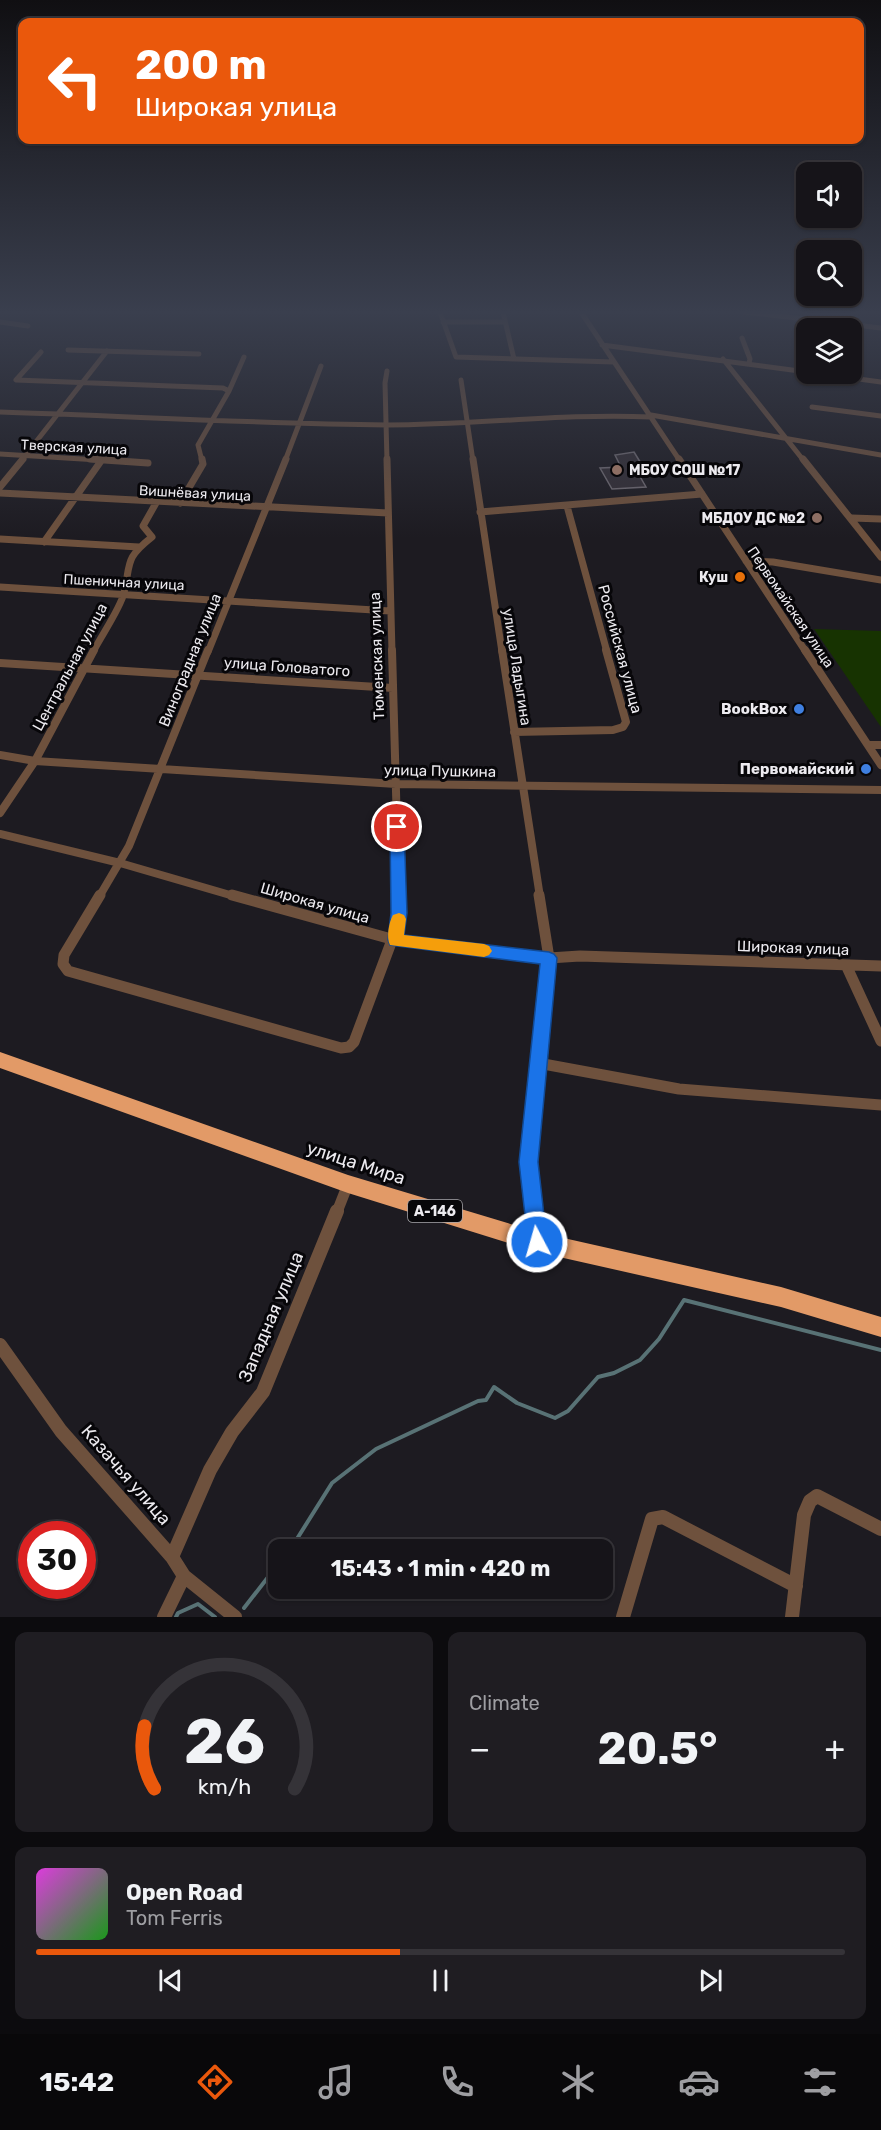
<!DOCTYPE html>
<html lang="en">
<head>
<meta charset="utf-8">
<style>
  :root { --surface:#161419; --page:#1f1d22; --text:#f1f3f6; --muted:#9e9ea2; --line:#353338; --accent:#ea580c }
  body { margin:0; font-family:Rubik,sans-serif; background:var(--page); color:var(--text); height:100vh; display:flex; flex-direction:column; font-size:22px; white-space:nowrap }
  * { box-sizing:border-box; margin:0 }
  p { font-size:20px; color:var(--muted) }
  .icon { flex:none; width:33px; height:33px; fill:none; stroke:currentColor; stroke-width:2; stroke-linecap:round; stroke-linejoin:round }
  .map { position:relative; height:1617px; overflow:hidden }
  .side { display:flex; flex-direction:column; gap:15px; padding:15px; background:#0c0b0e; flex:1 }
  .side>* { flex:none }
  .banner { position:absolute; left:18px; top:18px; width:846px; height:126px; border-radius:12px; box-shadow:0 2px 4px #0004,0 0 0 2px var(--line); background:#ea580c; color:#fff; overflow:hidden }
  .buttons { position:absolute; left:796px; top:162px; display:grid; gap:12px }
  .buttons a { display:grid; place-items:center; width:66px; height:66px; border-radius:12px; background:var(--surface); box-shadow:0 2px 4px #0004,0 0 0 2px var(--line); font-size:30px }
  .speed { position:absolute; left:18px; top:1521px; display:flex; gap:12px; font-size:30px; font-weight:700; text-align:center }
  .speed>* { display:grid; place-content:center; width:78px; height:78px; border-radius:50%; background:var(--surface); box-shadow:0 2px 4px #0004,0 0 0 2px var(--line); line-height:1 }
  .speed .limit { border:9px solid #d22; background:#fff; color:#111 }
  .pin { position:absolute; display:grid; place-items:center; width:51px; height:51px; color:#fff; margin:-26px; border:3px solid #fff; border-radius:50%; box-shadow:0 2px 6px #0007 }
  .me { position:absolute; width:66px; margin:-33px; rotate:354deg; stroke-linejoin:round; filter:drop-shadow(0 0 4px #0008) }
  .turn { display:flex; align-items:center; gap:21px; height:126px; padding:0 18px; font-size:27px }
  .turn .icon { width:78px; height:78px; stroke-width:2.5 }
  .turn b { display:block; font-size:42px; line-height:51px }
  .big { font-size:45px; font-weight:700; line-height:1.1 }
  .side .tile { flex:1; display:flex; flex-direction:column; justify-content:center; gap:9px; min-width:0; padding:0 21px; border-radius:12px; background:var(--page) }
  .side .dial { align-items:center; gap:0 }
  .dial svg { height:156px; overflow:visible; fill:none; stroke:var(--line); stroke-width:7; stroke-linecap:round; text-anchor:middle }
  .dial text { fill:var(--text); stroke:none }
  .song { display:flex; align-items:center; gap:18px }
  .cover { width:72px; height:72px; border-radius:9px; background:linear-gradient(135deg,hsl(300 70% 55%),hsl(120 70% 35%)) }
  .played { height:6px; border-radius:3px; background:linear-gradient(90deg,var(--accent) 45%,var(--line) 45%) }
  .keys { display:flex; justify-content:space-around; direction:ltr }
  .heat { display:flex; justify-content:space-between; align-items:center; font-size:33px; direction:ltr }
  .side .tiles { flex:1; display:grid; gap:15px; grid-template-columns:1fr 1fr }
  .tile:last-child { grid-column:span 2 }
  .trip { position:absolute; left:268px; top:1539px; width:345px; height:60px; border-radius:12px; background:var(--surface); box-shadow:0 2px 4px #0004,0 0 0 2px var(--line); font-weight:700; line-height:60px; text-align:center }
  .menu { display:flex; height:96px; justify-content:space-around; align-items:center; background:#09080a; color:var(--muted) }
  .menu .icon { width:42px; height:42px }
  .menu .selected { color:var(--accent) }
  .menu b { font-size:27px; color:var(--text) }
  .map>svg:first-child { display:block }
  .green { fill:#173301 }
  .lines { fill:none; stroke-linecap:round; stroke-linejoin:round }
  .stream { stroke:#587275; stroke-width:4 }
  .building { fill:#332e35; stroke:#706b72; stroke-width:1.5 }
  .minor-far4 { stroke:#6e513d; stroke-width:5 }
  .minor-far3 { stroke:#6e513d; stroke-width:7 }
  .minor-far2 { stroke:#6e513d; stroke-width:8 }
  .minor-far1 { stroke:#6e513d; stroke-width:11 }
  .minor { stroke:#6e513d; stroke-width:14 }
  .highway { fill:#e29a67; fill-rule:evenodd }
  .route { fill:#1a73e8; stroke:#114b97; stroke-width:1.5 }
  .slow { fill:#f59e0b }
  .education-dot { fill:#8d6e63; stroke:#070609; stroke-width:2 }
  .food-dot { fill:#e8710a; stroke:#070609; stroke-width:2 }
  .shop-dot { fill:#3f7fe0; stroke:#070609; stroke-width:2 }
  .labels { text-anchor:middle; stroke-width:6; stroke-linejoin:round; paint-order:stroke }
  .far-street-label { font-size:14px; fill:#eceaef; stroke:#070609 }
  .far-poi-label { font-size:14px; font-weight:bold; fill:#eceaef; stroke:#070609; text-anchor:end }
  .shield { fill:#070609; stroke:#a7a6aa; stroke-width:1.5 }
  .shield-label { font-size:14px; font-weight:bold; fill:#eceaef }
  .street-label { font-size:15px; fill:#eceaef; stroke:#070609 }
  .poi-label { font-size:15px; font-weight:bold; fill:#eceaef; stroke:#070609; text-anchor:end }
  .near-street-label { font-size:18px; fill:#eceaef; stroke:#070609 }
</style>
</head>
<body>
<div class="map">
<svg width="881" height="1617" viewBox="0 0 881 1617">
  <rect width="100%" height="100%" fill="#1d1b21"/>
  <path class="green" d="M814 629 881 631V727Z"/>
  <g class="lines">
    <path class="stream" d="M290 1550 332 1483 376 1449 478 1401 486 1400 494 1387 517 1403 555 1418 568 1411 598 1377 614 1373 640 1360 659 1339 684 1300 881 1350
      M244 1608 279 1563
      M176 1617 178 1613 198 1604 215 1617"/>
  </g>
  <path class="building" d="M634 452 642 465 634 466 646 487 612 489 600 468 621 467 615 455Z"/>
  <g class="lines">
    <path class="minor-far4" d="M440 312 456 357 614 362
      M503 312 514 359
      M581 312 680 461
      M744 312 881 328
      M0 322 28 326
      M443 322H505
      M742 338 750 359 749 363
      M602 345 807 372
      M68 350 199 354
      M41 352 16 380 223 388 229 391
      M723 359 804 461
      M387 371 385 383 387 461
      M822 374 881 382
      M461 380 473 461
      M812 407 881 416
      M0 412C129 416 258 424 387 425 475 425 563 413 651 417
      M651 415 881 455
      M0 454 115 461
      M21 461 107 351
      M202 461 198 445 229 391 244 357
      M285 461 321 366"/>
    <path class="minor-far3" d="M90 459 148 463
      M387 459 392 652
      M473 459 502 652
      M679 459 806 652
      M803 459 881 557
      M0 487 23 459
      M0 493 388 513
      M180 503 203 464 202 459
      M567 506 607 652
      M480 512 702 494
      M852 518 881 519
      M0 539 139 547
      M44 542 101 461
      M746 561 773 562 881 580
      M0 587 390 611
      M93 652C101 636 120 609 124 593 131 563 124 559 152 537L143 526 156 503
      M208 652 286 459"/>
    <path class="minor-far2" d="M392 650 399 897
      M502 650 540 897
      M805 650 881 765
      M0 663 393 688
      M514 732 613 730 623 727 626 722 606 650
      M868 745H881
      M0 755 35 761 396 784 881 790
      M0 813 35 761 94 650
      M0 834 120 863 237 897
      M99 897 129 846 208 650"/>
    <path class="minor-far1" d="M100 895 64 955 63 964 68 971 341 1048 349 1047 354 1042 392 940
      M232 895 395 940 549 958 580 956 881 966
      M395 940 399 913V895
      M846 965 881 1041
      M538 1063 679 1089 881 1105
      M337 1212 348 1184
      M534 1212 529 1162 549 958 539 895"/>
    <path class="minor" d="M534 1211 537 1242
      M0 1345 61 1431 172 1557 184 1576 235 1617
      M172 1557 210 1470 232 1432 263 1392 337 1211
      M164 1617 184 1576
      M623 1617 652 1519 663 1517 796 1586
      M792 1617 804 1515 810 1501 817 1496 881 1529"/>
    <path class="highway" d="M0 1052 348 1175 537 1232 781 1287 881 1317V1337L781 1307 537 1252 348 1193 0 1068Z"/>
  </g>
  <linearGradient id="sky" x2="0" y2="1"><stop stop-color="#100f12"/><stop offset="0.58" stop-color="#3a3f4e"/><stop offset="1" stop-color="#3a3f4e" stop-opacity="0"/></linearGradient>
  <rect width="881" height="538" fill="url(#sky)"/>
  <path class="route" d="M397 822 404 827 407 913 404 935 549 952 554 954 557 958 538 1162 547 1242 544 1249 537 1252 530 1249 528 1242 519 1162 540 964 390 945 388 940 391 913 390 827Z"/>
  <path class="slow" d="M399 913 404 915 406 919 404 935 484 944 489 946 492 951 489 955 484 957 390 945C386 937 389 922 393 915Z"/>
  <g class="education-dot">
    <circle cx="617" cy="470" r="6"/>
    <circle cx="817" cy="518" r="6"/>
  </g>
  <circle class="food-dot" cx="740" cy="577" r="6"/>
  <g class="shop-dot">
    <circle cx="799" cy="709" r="6"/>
    <circle cx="866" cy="769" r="6"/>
  </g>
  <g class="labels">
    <g class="far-street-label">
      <text transform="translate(74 447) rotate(3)" y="5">Тверская улица</text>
      <text transform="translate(195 493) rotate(3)" y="5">Вишнёвая улица</text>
      <text transform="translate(124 582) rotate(3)" y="5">Пшеничная улица</text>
      <text transform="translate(791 607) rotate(56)" y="5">Первомайская улица</text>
    </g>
    <g class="far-poi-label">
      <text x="629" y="475" text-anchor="start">МБОУ СОШ №17</text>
      <text x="805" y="523">МБДОУ ДС №2</text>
      <text x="728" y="582">Куш</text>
    </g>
    <rect class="shield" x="408" y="1200" width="54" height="22" rx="4.5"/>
    <g class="shield-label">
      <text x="435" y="1216">А-146</text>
    </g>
    <g class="street-label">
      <text transform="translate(620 649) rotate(75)" y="5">Российская улица</text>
      <text transform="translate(377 656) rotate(-92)" y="5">Тюменская улица</text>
      <text transform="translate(190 660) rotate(-68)" y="5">Виноградная улица</text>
      <text transform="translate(70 667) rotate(-62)" y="5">Центральная улица</text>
      <text transform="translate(287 667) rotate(4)" y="5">улица Головатого</text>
      <text transform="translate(517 667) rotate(81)" y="5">улица Ладыгина</text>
      <text transform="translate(440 771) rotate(1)" y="5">улица Пушкина</text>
      <text transform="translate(315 903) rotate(16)" y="5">Широкая улица</text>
      <text transform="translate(793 948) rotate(2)" y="5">Широкая улица</text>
    </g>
    <g class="poi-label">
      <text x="787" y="714">BookBox</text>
      <text x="854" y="774">Первомайский</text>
    </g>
    <g class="near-street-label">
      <text transform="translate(356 1163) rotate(18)" y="6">улица Мира</text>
      <text transform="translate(271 1317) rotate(-67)" y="6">Западная улица</text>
      <text transform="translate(126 1475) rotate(49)" y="6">Казачья улица</text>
    </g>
  </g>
</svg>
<div class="buttons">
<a><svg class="icon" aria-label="sound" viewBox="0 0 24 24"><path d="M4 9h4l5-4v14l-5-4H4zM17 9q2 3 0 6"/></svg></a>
<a><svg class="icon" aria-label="search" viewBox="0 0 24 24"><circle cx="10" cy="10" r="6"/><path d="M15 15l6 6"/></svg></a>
<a><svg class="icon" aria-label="layers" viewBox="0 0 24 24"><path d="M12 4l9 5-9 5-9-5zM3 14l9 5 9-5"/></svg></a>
</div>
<div class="speed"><div class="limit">30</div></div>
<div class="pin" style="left:397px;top:827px;background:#d93025"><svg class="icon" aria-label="arrive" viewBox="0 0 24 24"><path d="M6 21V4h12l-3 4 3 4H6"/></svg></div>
<svg class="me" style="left:537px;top:1242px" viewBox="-20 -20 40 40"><circle r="17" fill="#1a73e8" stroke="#fff" stroke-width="3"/><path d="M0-11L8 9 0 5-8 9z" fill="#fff"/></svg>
<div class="trip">15:43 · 1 min · 420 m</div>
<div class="banner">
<div class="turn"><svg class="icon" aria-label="left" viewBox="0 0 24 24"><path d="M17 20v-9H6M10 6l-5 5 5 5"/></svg><div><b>200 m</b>Широкая улица</div></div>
</div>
</div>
<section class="side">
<div class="tiles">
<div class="tile dial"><svg viewBox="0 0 100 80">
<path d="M14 69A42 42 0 1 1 86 69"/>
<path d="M14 69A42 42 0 0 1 9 37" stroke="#ea580c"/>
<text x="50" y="56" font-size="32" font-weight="700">26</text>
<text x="50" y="72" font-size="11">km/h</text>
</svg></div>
<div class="tile"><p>Climate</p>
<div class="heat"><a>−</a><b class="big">20.5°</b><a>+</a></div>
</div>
<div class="tile">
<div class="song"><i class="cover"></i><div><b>Open Road</b><p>Tom Ferris</p></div></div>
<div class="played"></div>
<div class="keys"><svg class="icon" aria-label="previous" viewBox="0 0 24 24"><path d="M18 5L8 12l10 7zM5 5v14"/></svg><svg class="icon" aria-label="pause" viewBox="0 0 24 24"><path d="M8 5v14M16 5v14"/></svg><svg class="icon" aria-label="next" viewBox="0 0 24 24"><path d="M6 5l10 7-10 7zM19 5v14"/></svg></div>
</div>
</div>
</section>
<nav class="menu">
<b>15:42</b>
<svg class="icon selected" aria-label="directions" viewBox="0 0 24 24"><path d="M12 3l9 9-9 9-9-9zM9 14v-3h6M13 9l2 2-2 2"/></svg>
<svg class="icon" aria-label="music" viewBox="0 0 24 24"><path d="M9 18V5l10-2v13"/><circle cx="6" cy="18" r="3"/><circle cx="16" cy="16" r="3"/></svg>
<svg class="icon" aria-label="phone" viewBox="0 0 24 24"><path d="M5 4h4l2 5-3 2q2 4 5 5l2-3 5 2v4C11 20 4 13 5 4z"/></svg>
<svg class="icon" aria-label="climate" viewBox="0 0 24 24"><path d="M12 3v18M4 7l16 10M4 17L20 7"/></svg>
<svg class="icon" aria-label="car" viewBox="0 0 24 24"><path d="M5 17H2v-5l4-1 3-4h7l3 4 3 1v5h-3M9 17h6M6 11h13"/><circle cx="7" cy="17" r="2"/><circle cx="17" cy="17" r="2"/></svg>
<svg class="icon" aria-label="filters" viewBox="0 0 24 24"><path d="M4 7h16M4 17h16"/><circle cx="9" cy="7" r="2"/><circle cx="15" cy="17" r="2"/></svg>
</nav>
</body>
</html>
